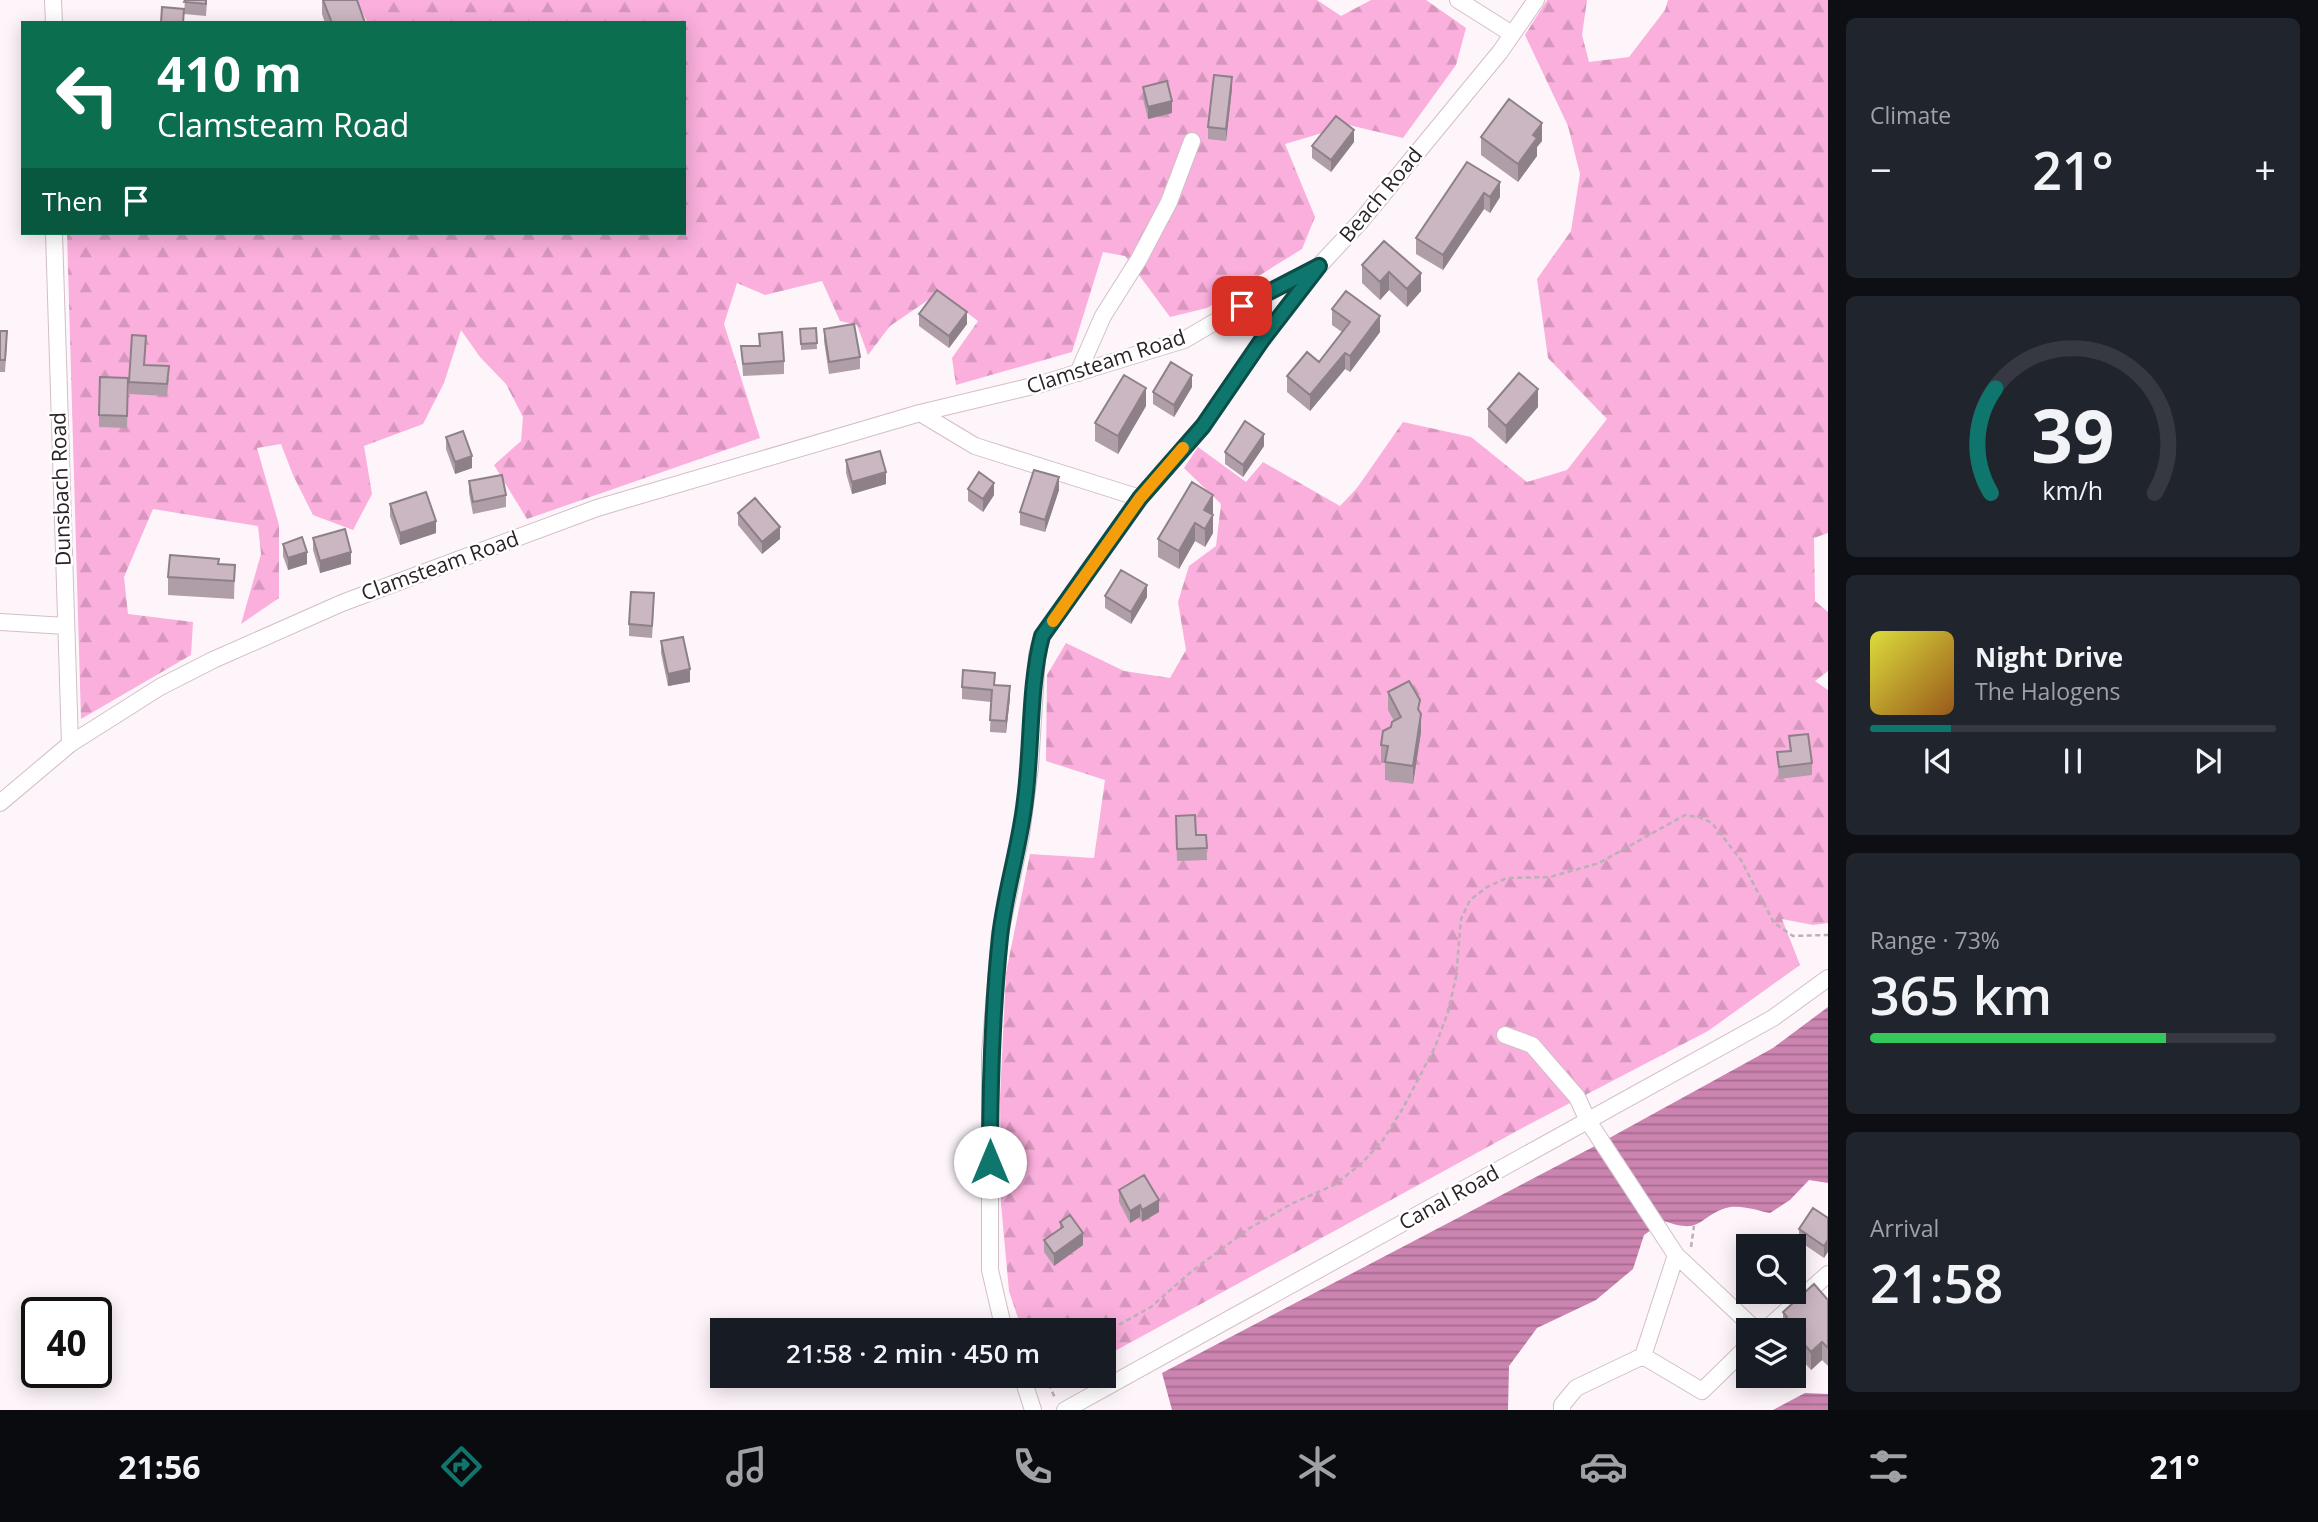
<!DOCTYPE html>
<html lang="en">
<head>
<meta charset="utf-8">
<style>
  :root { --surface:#171b24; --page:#20242c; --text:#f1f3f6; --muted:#9ea1a6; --line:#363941; --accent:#0f766e }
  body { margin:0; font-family:"Open Sans",sans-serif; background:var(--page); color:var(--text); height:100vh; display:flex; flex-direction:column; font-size:26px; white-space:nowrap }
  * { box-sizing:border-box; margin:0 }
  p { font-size:23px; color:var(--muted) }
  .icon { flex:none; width:38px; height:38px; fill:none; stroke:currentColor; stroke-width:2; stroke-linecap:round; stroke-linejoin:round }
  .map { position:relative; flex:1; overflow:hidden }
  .details { display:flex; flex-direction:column; gap:18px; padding:18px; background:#0d0f14; width:490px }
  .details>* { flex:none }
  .banner { position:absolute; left:21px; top:21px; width:665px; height:214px; border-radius:0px; box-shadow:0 4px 18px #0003; background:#0b6e4f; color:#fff; overflow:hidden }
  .fabs { position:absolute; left:1736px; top:1234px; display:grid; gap:14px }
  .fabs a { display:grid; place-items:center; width:70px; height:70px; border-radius:0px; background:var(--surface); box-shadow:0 4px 18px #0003; font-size:35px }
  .speed { position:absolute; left:21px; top:1297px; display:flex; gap:14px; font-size:35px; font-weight:700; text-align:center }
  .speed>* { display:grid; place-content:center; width:91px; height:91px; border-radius:50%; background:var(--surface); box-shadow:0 4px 18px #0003; line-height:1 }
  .speed .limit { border:4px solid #111; border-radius:10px; background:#fff; color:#111 }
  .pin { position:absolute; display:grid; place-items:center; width:60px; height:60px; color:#fff; margin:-30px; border-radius:14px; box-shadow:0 4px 10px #0006 }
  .me { position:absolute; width:77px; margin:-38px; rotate:0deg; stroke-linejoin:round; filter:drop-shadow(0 0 5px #0008) }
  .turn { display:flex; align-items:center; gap:24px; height:147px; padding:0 21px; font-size:32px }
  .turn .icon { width:91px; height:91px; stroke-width:2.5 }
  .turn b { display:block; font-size:49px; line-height:60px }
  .then { display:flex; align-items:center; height:66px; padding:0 21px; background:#0003; gap:14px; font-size:26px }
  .big { font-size:52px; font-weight:600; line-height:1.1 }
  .details .card { flex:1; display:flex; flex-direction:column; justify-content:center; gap:10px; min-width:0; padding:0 24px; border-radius:10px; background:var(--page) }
  .details .dial { align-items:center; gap:0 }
  .dial svg { height:182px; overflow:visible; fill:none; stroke:var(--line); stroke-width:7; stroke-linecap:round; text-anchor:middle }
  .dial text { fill:var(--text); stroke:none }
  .song { display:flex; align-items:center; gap:21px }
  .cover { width:84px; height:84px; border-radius:10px; background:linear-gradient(135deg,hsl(60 70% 55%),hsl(30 70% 35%)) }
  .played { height:7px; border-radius:4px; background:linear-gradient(90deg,var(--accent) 20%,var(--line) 20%) }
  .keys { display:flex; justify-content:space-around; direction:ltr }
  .heat { display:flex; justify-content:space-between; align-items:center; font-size:38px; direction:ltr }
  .charge { height:10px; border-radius:5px; background:linear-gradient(90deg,#34c759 73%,var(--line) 0) }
  .trip { position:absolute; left:710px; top:1318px; width:406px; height:70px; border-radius:0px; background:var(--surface); box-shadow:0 4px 18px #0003; font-weight:600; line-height:70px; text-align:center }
  .tabs { display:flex; height:112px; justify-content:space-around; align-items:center; background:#090b0e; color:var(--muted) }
  .tabs .icon { width:49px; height:49px }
  .tabs .selected { color:var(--accent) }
  .tabs b { font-size:32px; color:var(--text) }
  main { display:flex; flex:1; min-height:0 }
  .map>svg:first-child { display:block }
  .forest { fill:url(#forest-firs) }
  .water { fill:url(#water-rules) }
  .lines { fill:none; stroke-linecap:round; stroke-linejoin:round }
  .minor-casing { stroke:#d2bec9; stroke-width:18 }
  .path { stroke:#b9b1b6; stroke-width:2.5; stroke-dasharray:5 3.5; stroke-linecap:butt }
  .minor { stroke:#fff; stroke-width:16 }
  .wall { fill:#af9da7 }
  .shaded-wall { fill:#8e8088 }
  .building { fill:#cbb7c2; stroke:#8e8088; stroke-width:2 }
  .route-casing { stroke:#0a4d48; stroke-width:18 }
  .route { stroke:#0f766e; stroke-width:12 }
  .slow { stroke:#f59e0b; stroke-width:12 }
  .labels { text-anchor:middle; stroke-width:5; stroke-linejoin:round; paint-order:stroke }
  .street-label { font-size:21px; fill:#2a2227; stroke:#fff }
</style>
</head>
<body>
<main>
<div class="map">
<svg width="1828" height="1410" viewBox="0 0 1828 1410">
  <defs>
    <pattern id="forest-firs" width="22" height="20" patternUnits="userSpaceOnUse" patternTransform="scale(1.75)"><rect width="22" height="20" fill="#faafdc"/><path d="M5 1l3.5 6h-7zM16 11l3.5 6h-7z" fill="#d696bd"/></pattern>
    <pattern id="water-rules" width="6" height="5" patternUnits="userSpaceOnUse" patternTransform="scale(1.75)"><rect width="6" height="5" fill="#cb83af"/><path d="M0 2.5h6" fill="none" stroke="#a56b8e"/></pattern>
  </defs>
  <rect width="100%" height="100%" fill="#fdf5fa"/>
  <path class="forest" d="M355 0H1317L1341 16 1371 0H1426L1466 28 1456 65 1403 138 1349 125 1285 144 1315 217 1302 249 1207 308 1170 317 1125 256 1103 252 1072 352 956 385 952 358 978 321 940 292 890 326 868 355 857 325 840 321 822 281 765 295 737 283 724 324 760 438 527 519 494 465 521 441 523 417 506 384 480 357 461 330 444 383 423 424 364 446 372 494 353 530 313 515 293 475 281 444 257 448 279 525V598L241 624 261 554 258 526 153 509 124 577 128 614 193 622 191 655 81 719 67 233H684V23H368Z
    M1547 0H1587L1582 35 1589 62 1629 57 1665 10 1668 0H1828V533L1814 538 1815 601 1828 612V671L1815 681 1828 690V923L1813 925 1782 919 1800 965 1708 1031 1526 1126 1104 1357V1330H1022L1009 1291 1001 1204 1000 1098 1006 973 1030 854 1094 858 1105 780 1046 761 1047 675 1066 643 1124 671 1170 678 1186 650 1178 602 1189 566 1216 546 1221 504 1184 468 1198 447 1246 482 1263 462 1340 506 1357 488 1403 422 1471 437 1527 482 1567 470 1607 419 1548 358 1537 279 1571 231 1580 174 1568 126 1525 35Z"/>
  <path class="water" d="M1828 1007V1183L1809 1180 1790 1200 1770 1213C1756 1210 1739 1204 1726 1208 1697 1217 1703 1235 1664 1221L1644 1235 1633 1269 1596 1300 1537 1328 1509 1366 1508 1410H1172L1162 1373 1593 1147 1773 1048Z
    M1805 1393 1828 1394V1410H1773Z"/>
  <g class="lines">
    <g class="minor-casing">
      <path id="minor" d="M53 0 54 23
        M1458 0 1512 34
        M54 233 70 744
        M1078 373 1103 316 1139 259 1169 202 1192 141
        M920 413 1041 384 1184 340 1242 306 1316 268
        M0 622 66 626
        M0 803 70 744 160 687 213 660 342 603 597 508 920 413 975 446 1140 498
        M1505 1035 1532 1045 1577 1097 1588 1121 1676 1255 1756 1330
        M1676 1255 1643 1356 1702 1391 1748 1346
        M1004 1330 990 1270V1054L1000 934 1021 835 1030 767 1037 655 1042 636 1140 498 1203 426 1262 340 1319 266 1361 221 1500 52 1536 0
        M1765 1330 1828 1274
        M1022 1376 1033 1410
        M1065 1410 1773 1018 1828 978
        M1562 1410V1405L1576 1388 1643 1356"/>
    </g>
    <path class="path" d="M1691 1247 1694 1226
      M1104 1333 1151 1307 1192 1271 1250 1228 1291 1204 1334 1185 1361 1164 1383 1140 1403 1108 1435 1047 1448 1012 1456 977 1461 919 1470 900 1487 887 1507 878 1550 877 1599 863 1685 815 1699 817 1712 823 1741 860 1774 923 1793 936 1828 935
      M1048 1376 1047 1380 1055 1398"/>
    <use href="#minor" class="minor"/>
  </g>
  <path class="wall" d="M185 0H207L206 16 184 14Z
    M322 0H357L365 23H325L322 14Z
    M1143 87 1172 113 1148 119 1143 99Z
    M1232 89 1226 141 1208 139V127Z
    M1481 137 1542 141 1537 147V156L1518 182 1481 155Z
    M1354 142 1331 172 1312 158V146Z
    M1467 162 1500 197 1490 213 1484 209 1443 270 1416 254V238Z
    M1384 241 1421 291 1407 307 1389 290 1380 300 1362 283V265Z
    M1332 309 1380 332 1350 372 1345 369 1310 411 1287 392V376L1319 362 1342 332 1332 325Z
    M919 314 967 324 949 348 919 326Z
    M816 328 817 349 801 350 800 329Z
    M824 329 860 357V369L829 374 824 341Z
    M0 331 7 343 5 372H0Z
    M759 334 784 361V374L743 376 741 346H759Z
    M146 348 144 365 169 378 167 396 129 394V382Z
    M128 378 127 428 99 427V415Z
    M1192 387 1174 417 1153 404V392Z
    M1146 406 1118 454 1095 441V423Z
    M1538 407 1506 444 1488 427V409Z
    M446 437 472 468 455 474 446 449Z
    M1264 446 1243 477 1225 464V452Z
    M846 460 886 484 852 494 846 473Z
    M469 481 506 495V507L473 514 469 493Z
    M968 489 994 495 983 512 968 501Z
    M1059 490 1045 532 1020 525V512Z
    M390 504 436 533 400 545 390 516Z
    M738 513 780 539 762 554 738 525Z
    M1213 513 1212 515 1213 533 1205 547 1195 541 1179 569 1158 557V539Z
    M313 538 351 564 320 573 313 550Z
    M283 544 307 564 288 570 283 556Z
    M219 564 235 565 234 599 168 595V577Z
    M1105 596 1147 597 1131 624 1105 608Z
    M654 605 652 638 629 636V624Z
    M661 641 690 682 668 686 661 653Z
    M995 685 1010 698 1006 733 990 732 991 702 962 699V687Z
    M1388 692 1420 711 1421 732 1413 784 1385 780V763H1381V745L1394 721 1388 710Z
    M1789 736 1812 763V775L1779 779 1777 752 1790 751Z
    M1176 816 1196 835H1206L1207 860 1177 861Z
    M1119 1190 1159 1212 1142 1222 1140 1217 1130 1223 1119 1202Z
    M1828 1218 1824 1258 1799 1241V1229Z
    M1060 1222 1083 1245 1054 1266 1044 1252V1240L1060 1229Z
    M1828 1300V1366L1822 1360 1811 1370 1794 1351V1330H1783V1312Z"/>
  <path class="shaded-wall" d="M1232 77V89L1226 141V129Z
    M1172 101V113L1148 119V107Z
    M1542 123V141L1537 147V156L1518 182V164L1533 135Z
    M1354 130V142L1331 172V160Z
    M1500 182V197L1490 213V197Z
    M1484 193V209L1443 270V255Z
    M1389 272V290L1380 300V282Z
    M1421 273V291L1407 307V289Z
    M967 312V324L949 348V336Z
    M1380 316V332L1350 372V356Z
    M1345 353V369L1310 411V395Z
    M1192 375V387L1174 417V405Z
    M1146 388V406L1118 454V436Z
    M1538 389V407L1506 444V426Z
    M1264 434V446L1243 477V465Z
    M472 456V468L455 474V462Z
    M886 472V484L852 494V482Z
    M1059 477V490L1045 532V520Z
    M994 483V495L983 512V499Z
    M1213 495V513L1204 528V510Z
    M1213 515V533L1205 547V529Z
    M436 521V533L400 545V533Z
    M1195 523V541L1179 569V551Z
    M780 527V539L762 554V542Z
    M307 552V564L288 570V558Z
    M351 552V564L320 573V561Z
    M1147 585V597L1131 624V612Z
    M690 669V682L668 686V674Z
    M1010 686V698L1006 733V721Z
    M1421 714V732L1413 784V766Z
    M1159 1200V1212L1142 1222V1210Z
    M1140 1205V1217L1130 1223V1211Z
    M1083 1233V1245L1054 1266V1254Z
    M1828 1240V1252L1824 1258V1246Z
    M1822 1342V1360L1811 1370V1352Z"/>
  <path class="building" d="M185 0H206V4L184 2Z
    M323 0H357L365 23H332Z
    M162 7 184 9 183 23H161Z
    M1214 75 1232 77 1226 129 1208 127Z
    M1167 81 1172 101 1148 107 1143 87Z
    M1509 99 1542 123 1533 135 1537 138 1518 164 1481 137Z
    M1336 116 1354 130 1331 160 1312 146Z
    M1467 162 1500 182 1490 197 1484 193 1443 255 1416 238Z
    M1384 241 1421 273 1407 289 1389 272 1380 282 1362 265Z
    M937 290 967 312 949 336 919 314Z
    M1346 291 1380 316 1350 356 1345 353 1310 395 1287 376 1307 352 1319 362 1350 322 1332 309Z
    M854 324 860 357 829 362 824 329Z
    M816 328 817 343 801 344 800 329Z
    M0 331H7L5 360H0Z
    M782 332 784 361 743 364 741 346H760L759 334Z
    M132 335 146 336 144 365 169 366 167 384 129 382Z
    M1171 362 1192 375 1174 405 1153 392Z
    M1519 373 1538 389 1506 426 1488 409Z
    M1124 375 1146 388 1118 436 1095 423Z
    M100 377 128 378 127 416 99 415Z
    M1245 421 1264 434 1243 465 1225 452Z
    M463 431 472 456 455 462 446 437Z
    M880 451 886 472 852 482 846 460Z
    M1034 470 1059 477 1045 520 1020 512Z
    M979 472 994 483 983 499 968 489Z
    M502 475 506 495 473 502 469 481Z
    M1192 482 1213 495 1204 510 1213 515 1205 529 1195 523 1179 551 1158 539Z
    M426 492 436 521 400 533 390 504Z
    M755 498 780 527 762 542 738 513Z
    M345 529 351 552 320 561 313 538Z
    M302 537 307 552 288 558 283 544Z
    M170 555 219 559 218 564 235 565 234 581 168 577Z
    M1121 570 1147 585 1131 612 1105 596Z
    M631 592 654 593 652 626 629 624Z
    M683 637 690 669 668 674 661 641Z
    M963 670 995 673 994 685 1010 686 1006 721 990 720 992 690 962 687Z
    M1409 681 1420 700 1418 709 1421 714 1413 766 1385 762 1388 746 1381 745 1383 731 1391 727 1392 722 1401 717 1388 692Z
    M1808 734 1812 763 1779 767 1777 752 1791 751 1789 736Z
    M1195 815 1196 835H1206L1207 848 1177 849 1176 816Z
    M1144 1175 1159 1200 1142 1210 1140 1205 1130 1211 1119 1190Z
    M1813 1208 1828 1218V1240L1824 1246 1799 1229Z
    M1070 1215 1083 1233 1054 1254 1044 1240 1063 1227 1060 1222Z
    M1814 1284 1828 1300V1348L1822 1342 1811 1352 1794 1333V1330H1791L1783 1321 1787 1317 1783 1312Z"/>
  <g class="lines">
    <g class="route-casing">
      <path id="route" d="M990 1162C990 1086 992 1012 1000 937 1005 891 1020 846 1025 800 1032 748 1029 685 1042 636L1140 498 1203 426 1262 340 1319 266 1242 306"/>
    </g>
    <use href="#route" class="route"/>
    <path class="slow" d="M1053 621 1140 498 1183 448"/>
  </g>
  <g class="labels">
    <g class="street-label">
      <text transform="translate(1381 195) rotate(-50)" y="7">Beach Road</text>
      <text transform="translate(1106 362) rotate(-18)" y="7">Clamsteam Road</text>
      <text transform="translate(61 489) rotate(-92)" y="7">Dunsbach Road</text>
      <text transform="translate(440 566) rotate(-20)" y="7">Clamsteam Road</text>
      <text transform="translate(1449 1198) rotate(-29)" y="7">Canal Road</text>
    </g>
  </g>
</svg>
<div class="fabs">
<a><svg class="icon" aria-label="search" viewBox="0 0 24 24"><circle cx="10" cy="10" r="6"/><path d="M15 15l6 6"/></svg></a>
<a><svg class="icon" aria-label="layers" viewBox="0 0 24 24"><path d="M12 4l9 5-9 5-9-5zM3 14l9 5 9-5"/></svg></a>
</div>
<div class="speed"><div class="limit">40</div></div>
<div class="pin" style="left:1242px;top:306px;background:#d93025"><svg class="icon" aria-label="arrive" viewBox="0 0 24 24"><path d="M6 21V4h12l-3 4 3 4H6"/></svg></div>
<svg class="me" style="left:990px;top:1162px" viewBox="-20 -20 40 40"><circle r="19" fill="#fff"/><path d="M0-13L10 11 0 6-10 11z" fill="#0f766e"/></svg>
<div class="trip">21:58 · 2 min · 450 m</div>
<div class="banner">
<div class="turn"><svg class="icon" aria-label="left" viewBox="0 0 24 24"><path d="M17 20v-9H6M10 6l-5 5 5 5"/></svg><div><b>410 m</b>Clamsteam Road</div></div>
<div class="then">Then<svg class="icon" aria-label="arrive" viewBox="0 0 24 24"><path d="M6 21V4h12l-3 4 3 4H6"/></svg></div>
</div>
</div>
<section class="details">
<div class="card"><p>Climate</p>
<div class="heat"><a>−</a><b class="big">21°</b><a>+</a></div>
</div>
<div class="card dial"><svg viewBox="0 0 100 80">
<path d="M14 69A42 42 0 1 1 86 69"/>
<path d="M14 69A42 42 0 0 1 16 23" stroke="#0f766e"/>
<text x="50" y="56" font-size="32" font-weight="700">39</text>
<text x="50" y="72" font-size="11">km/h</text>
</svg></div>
<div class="card">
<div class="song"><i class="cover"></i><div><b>Night Drive</b><p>The Halogens</p></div></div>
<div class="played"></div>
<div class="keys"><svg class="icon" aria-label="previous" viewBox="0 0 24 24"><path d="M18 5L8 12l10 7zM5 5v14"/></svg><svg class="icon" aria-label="pause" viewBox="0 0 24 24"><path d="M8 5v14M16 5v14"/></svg><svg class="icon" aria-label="next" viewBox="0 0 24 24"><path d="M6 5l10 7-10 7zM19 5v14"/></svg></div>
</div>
<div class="card"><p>Range · 73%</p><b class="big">365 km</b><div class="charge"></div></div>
<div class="card"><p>Arrival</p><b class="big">21:58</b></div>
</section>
</main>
<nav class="tabs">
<b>21:56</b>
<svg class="icon selected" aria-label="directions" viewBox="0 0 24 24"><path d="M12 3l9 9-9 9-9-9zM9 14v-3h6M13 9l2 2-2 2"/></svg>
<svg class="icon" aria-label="music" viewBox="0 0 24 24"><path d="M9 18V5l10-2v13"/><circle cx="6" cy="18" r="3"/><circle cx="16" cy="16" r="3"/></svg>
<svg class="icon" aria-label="phone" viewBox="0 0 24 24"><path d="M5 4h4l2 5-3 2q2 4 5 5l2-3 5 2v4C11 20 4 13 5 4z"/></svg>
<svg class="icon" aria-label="climate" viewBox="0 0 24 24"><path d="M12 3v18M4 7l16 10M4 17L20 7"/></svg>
<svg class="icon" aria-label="car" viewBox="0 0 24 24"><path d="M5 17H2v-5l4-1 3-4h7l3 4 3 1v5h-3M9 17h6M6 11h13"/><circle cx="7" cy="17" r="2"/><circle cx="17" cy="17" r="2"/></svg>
<svg class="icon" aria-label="filters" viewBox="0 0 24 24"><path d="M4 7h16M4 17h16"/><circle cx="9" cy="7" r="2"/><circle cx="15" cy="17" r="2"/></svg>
<b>21°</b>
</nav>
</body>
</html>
